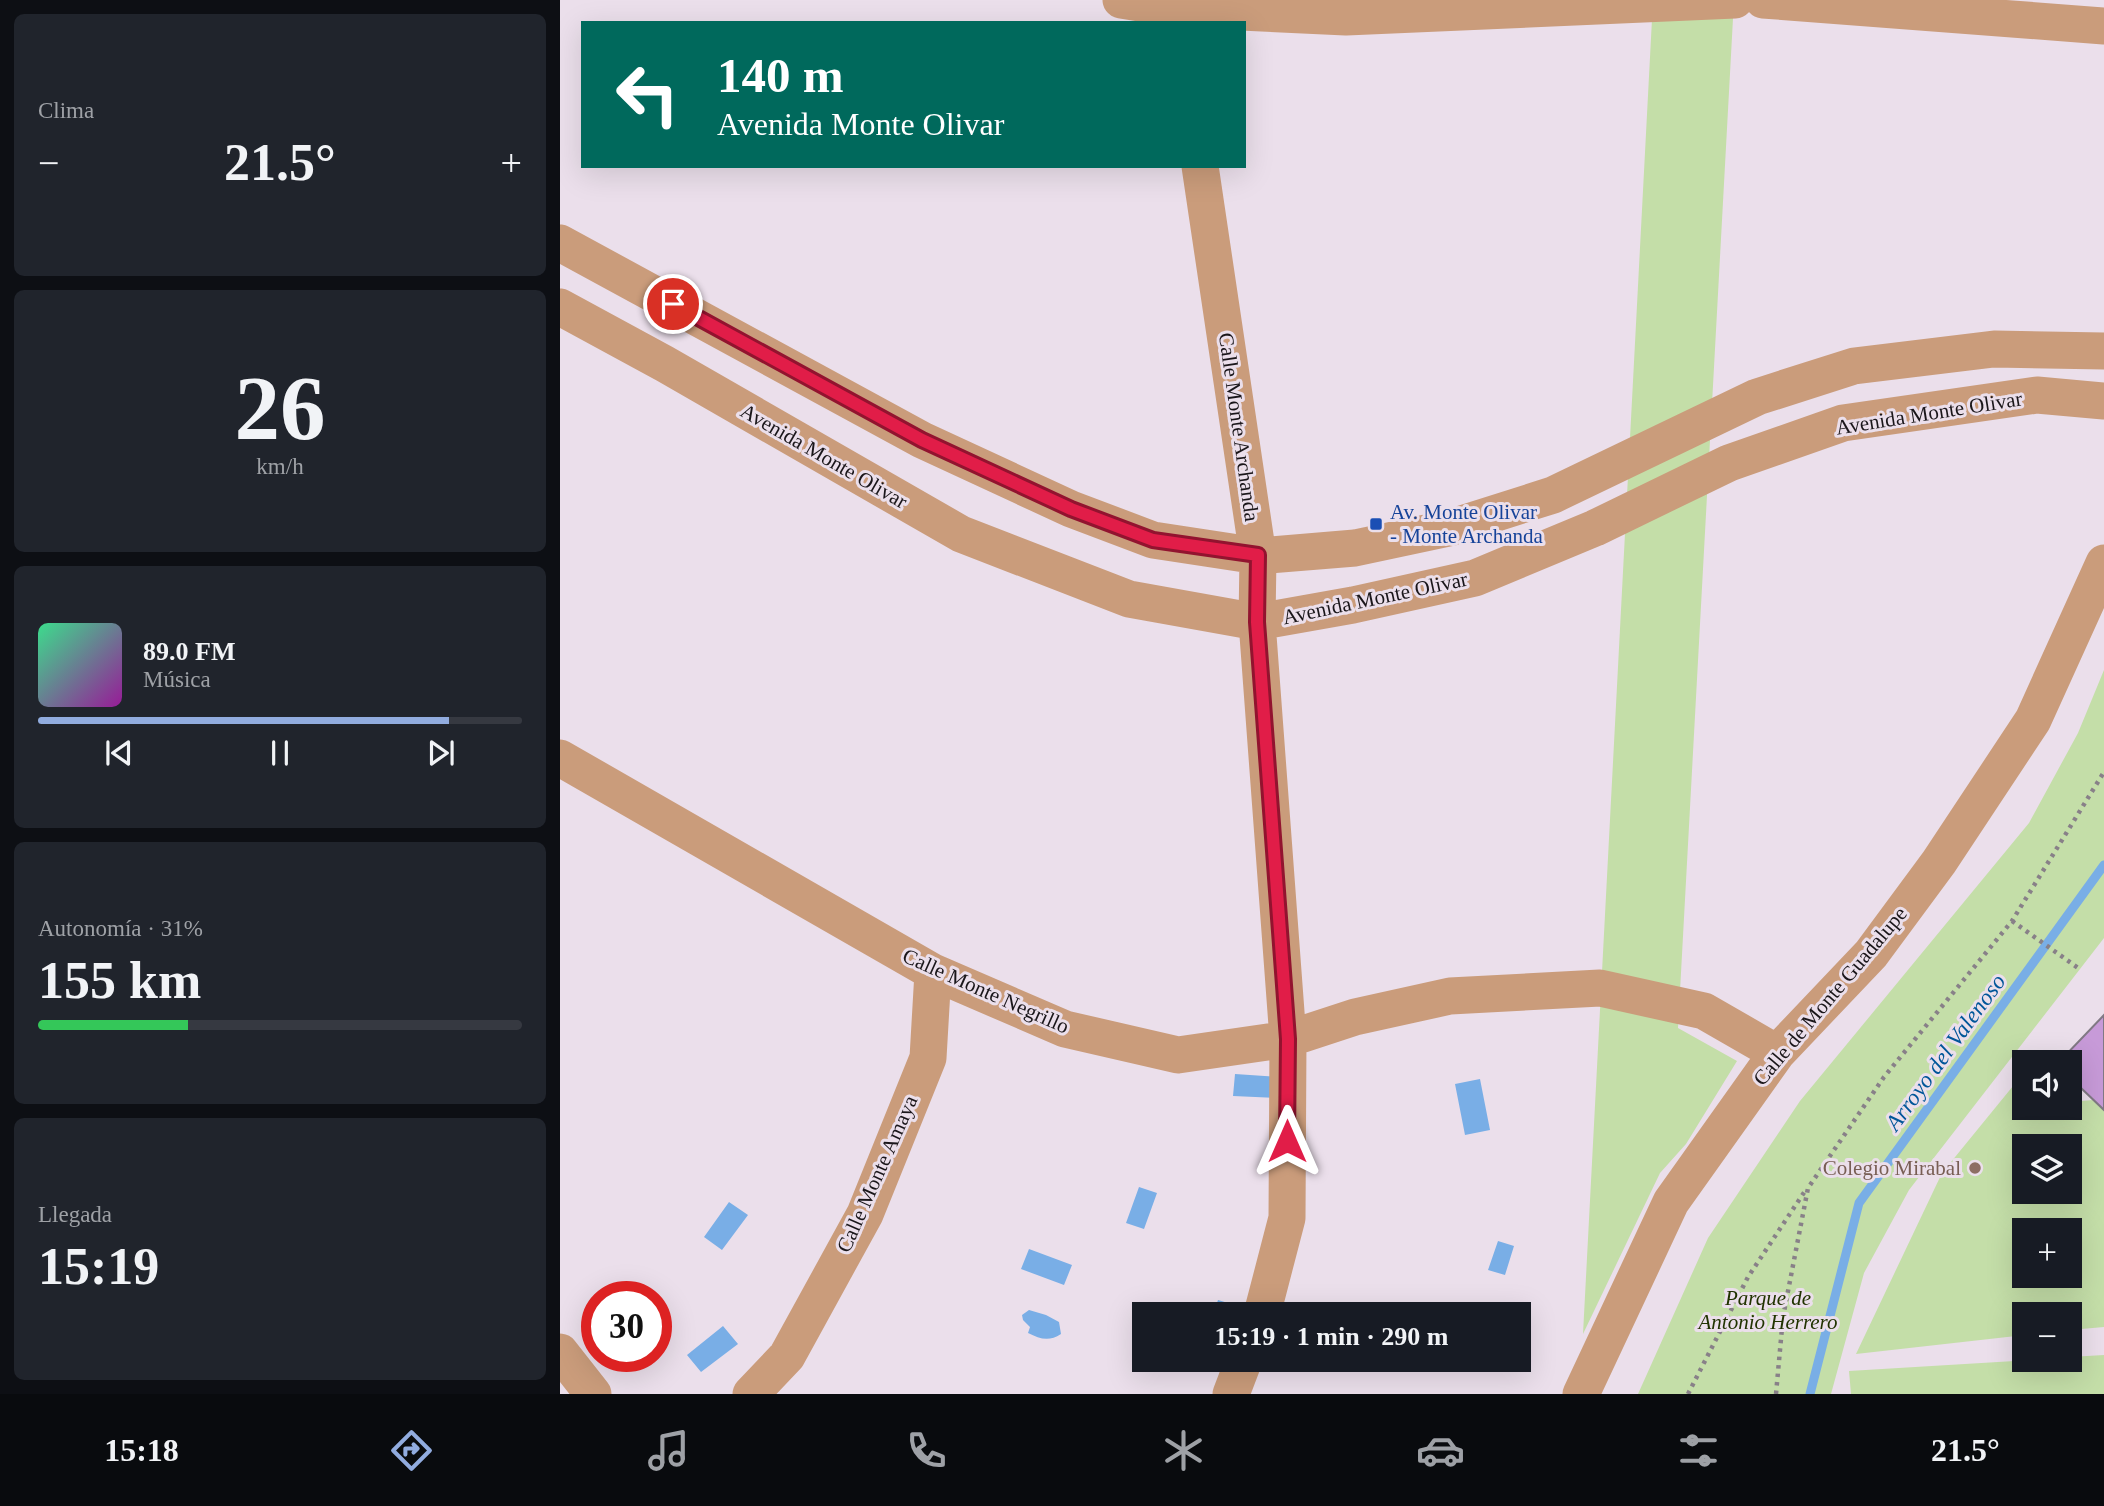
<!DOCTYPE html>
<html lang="es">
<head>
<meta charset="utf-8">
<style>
  :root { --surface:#171b24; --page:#20242c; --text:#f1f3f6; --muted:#9ea1a6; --line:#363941; --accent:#91acdf }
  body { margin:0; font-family:"Times New Roman",serif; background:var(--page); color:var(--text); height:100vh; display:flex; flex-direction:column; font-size:26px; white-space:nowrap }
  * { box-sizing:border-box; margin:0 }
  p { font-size:23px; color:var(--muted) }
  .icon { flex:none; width:38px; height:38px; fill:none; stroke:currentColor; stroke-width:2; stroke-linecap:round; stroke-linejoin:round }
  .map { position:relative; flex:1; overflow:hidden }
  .details { display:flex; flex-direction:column; gap:14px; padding:14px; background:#0d0f14; width:560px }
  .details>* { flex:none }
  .banner { position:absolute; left:21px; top:21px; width:665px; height:147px; border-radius:0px; box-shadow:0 7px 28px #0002; background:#00695c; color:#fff; overflow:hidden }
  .buttons { position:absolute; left:1452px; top:1050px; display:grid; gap:14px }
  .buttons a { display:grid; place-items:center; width:70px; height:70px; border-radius:0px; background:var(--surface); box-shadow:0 7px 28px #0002; font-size:35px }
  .speed { position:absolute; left:21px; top:1281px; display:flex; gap:14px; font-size:35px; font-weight:700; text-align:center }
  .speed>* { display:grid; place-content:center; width:91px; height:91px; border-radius:50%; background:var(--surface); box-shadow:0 7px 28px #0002; line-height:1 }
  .speed .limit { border:10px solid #d22; background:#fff; color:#111 }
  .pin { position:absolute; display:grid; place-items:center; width:60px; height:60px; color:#fff; margin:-30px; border:4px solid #fff; border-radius:50%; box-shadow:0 2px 7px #0007 }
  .me { position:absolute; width:77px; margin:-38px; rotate:0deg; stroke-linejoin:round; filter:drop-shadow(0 0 5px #0008) }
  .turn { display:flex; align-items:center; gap:24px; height:147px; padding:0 21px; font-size:32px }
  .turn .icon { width:91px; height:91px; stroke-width:2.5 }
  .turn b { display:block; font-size:49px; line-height:60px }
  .big { font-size:52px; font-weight:600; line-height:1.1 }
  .details .card { flex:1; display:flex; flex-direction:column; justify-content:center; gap:10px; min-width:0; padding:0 24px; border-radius:10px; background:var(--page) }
  .details .dial { align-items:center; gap:0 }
  .dial b { font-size:91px; line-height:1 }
  .song { display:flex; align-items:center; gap:21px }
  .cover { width:84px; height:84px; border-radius:10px; background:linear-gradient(135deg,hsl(150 70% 55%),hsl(300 70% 35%)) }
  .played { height:7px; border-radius:4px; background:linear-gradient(90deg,var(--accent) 85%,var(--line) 85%) }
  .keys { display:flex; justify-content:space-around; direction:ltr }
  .heat { display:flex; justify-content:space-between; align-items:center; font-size:38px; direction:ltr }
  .charge { height:10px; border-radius:5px; background:linear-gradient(90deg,#34c759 31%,var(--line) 0) }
  .trip { position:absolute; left:572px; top:1302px; width:399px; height:70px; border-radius:0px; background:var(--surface); box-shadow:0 7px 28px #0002; font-weight:600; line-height:70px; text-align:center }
  .menu { display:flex; height:112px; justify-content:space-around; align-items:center; background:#090b0e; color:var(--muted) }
  .menu .icon { width:49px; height:49px }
  .menu .current { color:var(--accent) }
  .menu b { font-size:32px; color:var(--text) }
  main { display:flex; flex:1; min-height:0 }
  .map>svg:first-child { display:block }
  .green { fill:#c4dea8; fill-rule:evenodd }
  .water { fill:#79aee6 }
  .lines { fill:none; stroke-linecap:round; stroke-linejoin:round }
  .stream { stroke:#79aee6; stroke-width:9 }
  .building { fill:#c79ad8; stroke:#817984; stroke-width:2 }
  .path { stroke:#888088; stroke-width:4.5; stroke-dasharray:3.5 5; stroke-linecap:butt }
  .minor { stroke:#ca9c7b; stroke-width:37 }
  .route-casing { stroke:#92132f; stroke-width:18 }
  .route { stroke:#e11d48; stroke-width:12 }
  .transit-dot { fill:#1a4fb4; stroke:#ebdfeb; stroke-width:2.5 }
  .education-dot { fill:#8d6e63; stroke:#ebdfeb; stroke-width:2.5 }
  .labels { text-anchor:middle; stroke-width:6; stroke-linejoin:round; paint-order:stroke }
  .street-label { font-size:21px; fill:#1a161a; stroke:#ebdfeb }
  .transit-label { font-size:21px; fill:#164399; stroke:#ebdfeb; text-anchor:start }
  .education-label { font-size:21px; fill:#785e54; stroke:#ebdfeb; text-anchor:end }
  .park-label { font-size:21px; font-style:italic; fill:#213300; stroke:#ebdfeb }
  .water-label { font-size:23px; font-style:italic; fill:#005699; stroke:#ebdfeb }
</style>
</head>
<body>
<main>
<section class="details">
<div class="card"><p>Clima</p>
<div class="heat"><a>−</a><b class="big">21.5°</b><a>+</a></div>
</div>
<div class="card dial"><b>26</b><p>km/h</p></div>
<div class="card">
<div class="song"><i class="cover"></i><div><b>89.0 FM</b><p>Música</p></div></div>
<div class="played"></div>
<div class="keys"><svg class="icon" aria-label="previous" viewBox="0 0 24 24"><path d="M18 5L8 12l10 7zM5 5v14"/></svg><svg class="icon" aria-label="pause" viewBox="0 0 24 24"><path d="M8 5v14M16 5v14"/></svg><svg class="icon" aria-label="next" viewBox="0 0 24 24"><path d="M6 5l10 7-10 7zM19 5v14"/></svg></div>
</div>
<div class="card"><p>Autonomía · 31%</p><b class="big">155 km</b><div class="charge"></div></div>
<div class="card"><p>Llegada</p><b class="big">15:19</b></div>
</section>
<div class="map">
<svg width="1544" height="1394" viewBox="0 0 1544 1394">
  <rect width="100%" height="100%" fill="#ebdfeb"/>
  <path class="green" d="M1093 0H1174L1118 1028 1177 1061 1126 1144 1100 1173 1023 1334Z
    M1544 670V938L1349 1190 1304 1273 1271 1394H1078L1148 1238 1240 1101 1469 823 1518 733Z
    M1462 1075 1465 1078V1108H1510V1102L1544 1099V1327L1510 1330V1314H1465V1335L1296 1354 1382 1173ZM1465 1146H1510V1192H1465ZM1465 1230H1510V1276H1465Z
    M1544 1355V1394H1291L1289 1371 1471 1360H1510V1357Z"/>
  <path class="water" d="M675 1074 720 1077 719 1098 673 1096Z
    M920 1079 930 1130 905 1135 895 1084Z
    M579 1187 597 1193 584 1229 566 1223Z
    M169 1202 188 1215 162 1250 144 1237Z
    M938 1241 954 1246 945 1275 928 1270Z
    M469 1249 512 1265 504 1285 461 1269Z
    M658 1300 678 1306 675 1314H653Z
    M469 1310 486 1315 499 1322 501 1334C489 1342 480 1339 468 1333L470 1327 463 1320 462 1315Z
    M163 1326 178 1344 141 1372 127 1355Z"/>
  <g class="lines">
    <path class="stream" d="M1250 1394 1299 1203 1544 865"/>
  </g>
  <path class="building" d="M1544 1015V1110L1522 1089 1510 1101V1062H1499Z"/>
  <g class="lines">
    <path class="path" d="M1452 921 1521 970
      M1128 1394 1188 1277 1245 1191
      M1216 1394 1223 1317 1248 1188 1324 1077 1452 921 1544 772"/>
    <path class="minor" d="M561 0 617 9 786 17 1175 0
      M1203 0 1544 26
      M640 166 698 556 697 622 728 1039 727 1218 702 1314
      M0 243 362 440 511 509 593 540 698 556 795 548 889 528 993 495 1197 397 1294 366 1434 349 1544 351
      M0 307 105 364 401 534 569 599 697 622 793 605 915 578 1035 528 1169 463 1283 423 1477 395 1544 401
      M0 758 373 972 505 1029 618 1055 728 1039 795 1017 890 996 1040 988 1144 1011 1217 1053
      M0 1352 33 1394
      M191 1394 227 1356 305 1214 368 1058 373 972
      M671 1394 684 1360
      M1021 1394 1111 1202 1217 1053 1311 954 1379 862 1473 720 1544 563"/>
  </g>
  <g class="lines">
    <g class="route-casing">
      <path id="route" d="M113 304 362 440 511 509 593 540 698 555 697 622 728 1039 727 1141"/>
    </g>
    <use href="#route" class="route"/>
  </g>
  <rect class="transit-dot" x="809" y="517" width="14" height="14" rx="3.5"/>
  <circle class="education-dot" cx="1415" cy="1168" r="7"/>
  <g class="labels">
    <g class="street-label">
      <text transform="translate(1369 413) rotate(-9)" y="7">Avenida Monte Olivar</text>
      <text transform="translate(679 427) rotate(82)" y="7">Calle Monte Archanda</text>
      <text transform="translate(264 456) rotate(30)" y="7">Avenida Monte Olivar</text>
      <text transform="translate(815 598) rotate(-12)" y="7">Avenida Monte Olivar</text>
      <text transform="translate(426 991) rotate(24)" y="7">Calle Monte Negrillo</text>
      <text transform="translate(1270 996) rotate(-50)" y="7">Calle de Monte Guadalupe</text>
      <text transform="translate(317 1174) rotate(-66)" y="7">Calle Monte Amaya</text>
    </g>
    <g class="transit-label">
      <text x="830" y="519">Av. Monte Olivar<tspan x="830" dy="24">- Monte Archanda</tspan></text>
    </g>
    <g class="education-label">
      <text x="1401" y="1175">Colegio Mirabal</text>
    </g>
    <g class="park-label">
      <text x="1208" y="1305">Parque de<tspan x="1208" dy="24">Antonio Herrero</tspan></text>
    </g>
    <g class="water-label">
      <text transform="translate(1385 1052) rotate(-54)" y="8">Arroyo del Valenoso</text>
    </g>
  </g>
</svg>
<div class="buttons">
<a><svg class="icon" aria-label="sound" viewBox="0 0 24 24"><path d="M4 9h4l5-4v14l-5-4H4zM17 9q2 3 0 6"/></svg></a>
<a><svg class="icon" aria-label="layers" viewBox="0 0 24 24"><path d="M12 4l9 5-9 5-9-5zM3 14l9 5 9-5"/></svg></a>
<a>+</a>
<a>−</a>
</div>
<div class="speed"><div class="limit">30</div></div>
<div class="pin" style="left:113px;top:304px;background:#d93025"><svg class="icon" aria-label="arrive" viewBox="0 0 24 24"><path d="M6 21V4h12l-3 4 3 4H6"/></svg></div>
<svg class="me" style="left:727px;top:1141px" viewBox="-20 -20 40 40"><path d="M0-17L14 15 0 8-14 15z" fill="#e11d48" stroke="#fff" stroke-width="4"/></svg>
<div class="trip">15:19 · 1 min · 290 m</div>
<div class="banner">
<div class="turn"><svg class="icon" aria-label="left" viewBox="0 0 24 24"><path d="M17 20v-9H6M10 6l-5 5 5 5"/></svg><div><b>140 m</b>Avenida Monte Olivar</div></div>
</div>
</div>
</main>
<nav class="menu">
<b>15:18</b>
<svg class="icon current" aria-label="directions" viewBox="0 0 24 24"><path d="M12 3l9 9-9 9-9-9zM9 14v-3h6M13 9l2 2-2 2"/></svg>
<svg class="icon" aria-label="music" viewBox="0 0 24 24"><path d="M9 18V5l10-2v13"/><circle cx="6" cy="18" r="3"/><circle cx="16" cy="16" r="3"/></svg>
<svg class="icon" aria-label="phone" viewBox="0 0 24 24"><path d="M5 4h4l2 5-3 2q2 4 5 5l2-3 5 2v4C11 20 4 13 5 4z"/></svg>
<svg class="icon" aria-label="climate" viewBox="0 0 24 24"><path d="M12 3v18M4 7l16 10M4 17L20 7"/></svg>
<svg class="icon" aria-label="car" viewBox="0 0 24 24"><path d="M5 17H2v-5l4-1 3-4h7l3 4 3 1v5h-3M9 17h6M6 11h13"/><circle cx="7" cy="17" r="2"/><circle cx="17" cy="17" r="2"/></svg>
<svg class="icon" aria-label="filters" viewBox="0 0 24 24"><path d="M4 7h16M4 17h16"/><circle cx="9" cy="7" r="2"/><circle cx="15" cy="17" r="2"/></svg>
<b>21.5°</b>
</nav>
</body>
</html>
